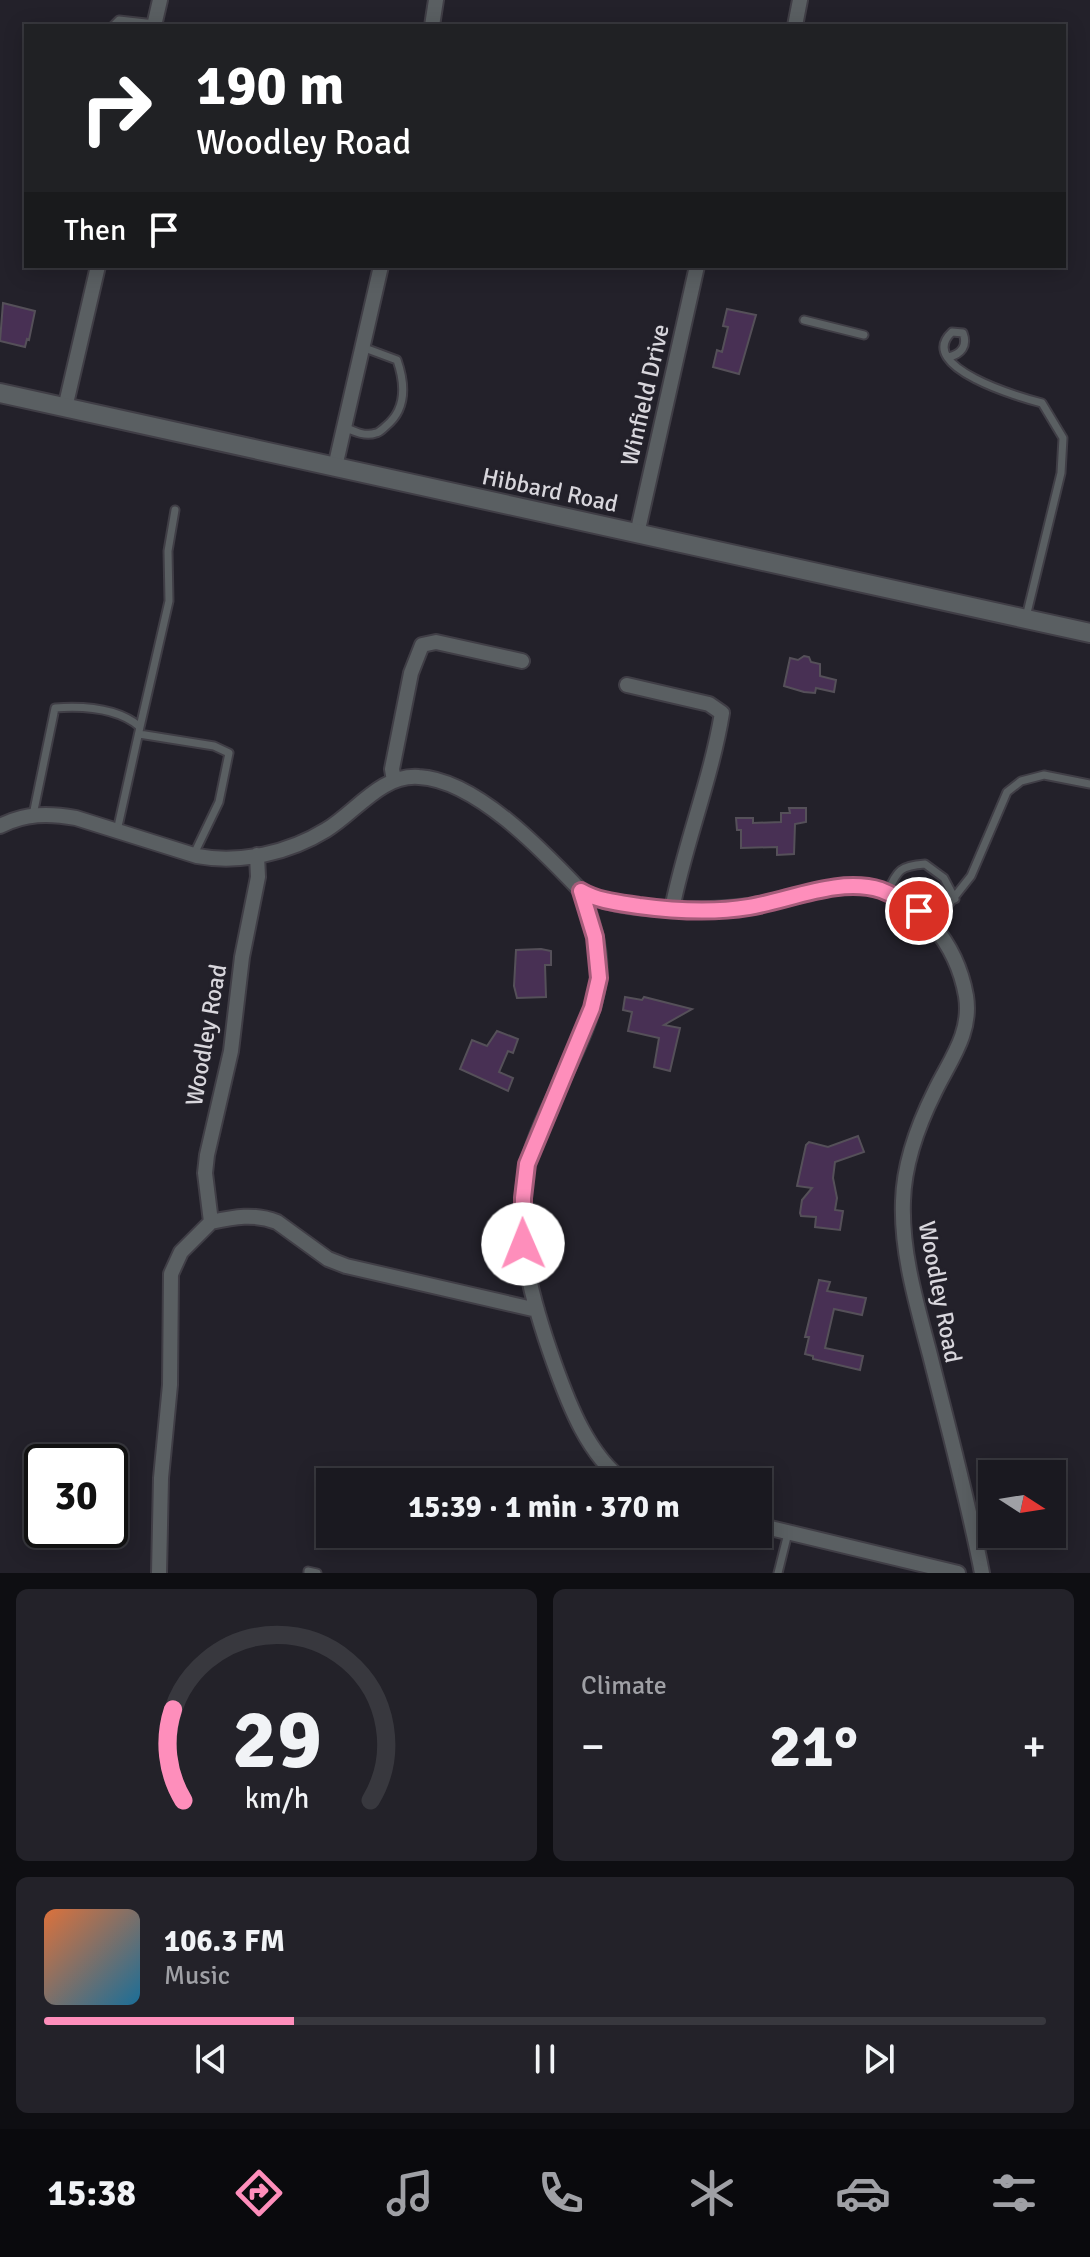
<!DOCTYPE html>
<html lang="en">
<head>
<meta charset="utf-8">
<style>
  :root { --surface:#1a1920; --page:#232229; --text:#f1f3f6; --muted:#9fa0a5; --line:#38383e; --accent:#fe8ebb }
  body { margin:0; font-family:Signika,sans-serif; background:var(--page); color:var(--text); height:100vh; display:flex; flex-direction:column; font-size:30px; white-space:nowrap }
  * { box-sizing:border-box; margin:0 }
  p { font-size:26px; color:var(--muted) }
  .icon { flex:none; width:44px; height:44px; fill:none; stroke:currentColor; stroke-width:2; stroke-linecap:round; stroke-linejoin:round }
  .map { position:relative; height:1573px; overflow:hidden }
  .side { display:flex; flex-direction:column; gap:16px; padding:16px; background:#0e0e12; flex:1 }
  .side>* { flex:none }
  .banner { position:absolute; left:24px; top:24px; width:1042px; height:244px; border-radius:0px; box-shadow:0 4px 20px #0003,0 0 0 2px var(--line); background:#202124; color:#fff; overflow:hidden }
  .needle { width:52px; rotate:102deg }
  .controls { position:absolute; left:978px; top:1460px; display:grid; gap:16px }
  .controls a { display:grid; place-items:center; width:88px; height:88px; border-radius:0px; background:var(--surface); box-shadow:0 4px 20px #0003,0 0 0 2px var(--line); font-size:40px }
  .speed { position:absolute; left:24px; top:1444px; display:flex; gap:16px; font-size:40px; font-weight:700; text-align:center }
  .speed>* { display:grid; place-content:center; width:104px; height:104px; border-radius:50%; background:var(--surface); box-shadow:0 4px 20px #0003,0 0 0 2px var(--line); line-height:1 }
  .speed .limit { border:4px solid #111; border-radius:12px; background:#fff; color:#111 }
  .pin { position:absolute; display:grid; place-items:center; width:68px; height:68px; color:#fff; margin:-34px; border:4px solid #fff; border-radius:50%; box-shadow:0 2px 8px #0007 }
  .me { position:absolute; width:88px; margin:-44px; rotate:359deg; stroke-linejoin:round; filter:drop-shadow(0 0 6px #0008) }
  .turn { display:flex; align-items:center; gap:28px; height:168px; padding:0 40px; font-size:36px }
  .turn .icon { width:104px; height:104px; stroke-width:2.5 }
  .turn b { display:block; font-size:56px; line-height:68px }
  .then { display:flex; align-items:center; height:76px; padding:0 40px; background:#0003; gap:16px; font-size:30px }
  .big { font-size:60px; font-weight:700; line-height:1.1 }
  .side .tile { flex:1; display:flex; flex-direction:column; justify-content:center; gap:12px; min-width:0; padding:0 28px; border-radius:12px; background:var(--page) }
  .side .dial { align-items:center; gap:0 }
  .dial svg { height:208px; overflow:visible; fill:none; stroke:var(--line); stroke-width:7; stroke-linecap:round; text-anchor:middle }
  .dial text { fill:var(--text); stroke:none }
  .song { display:flex; align-items:center; gap:24px }
  .cover { width:96px; height:96px; border-radius:12px; background:linear-gradient(135deg,hsl(20 70% 55%),hsl(200 70% 35%)) }
  .played { height:8px; border-radius:4px; background:linear-gradient(90deg,var(--accent) 25%,var(--line) 25%) }
  .keys { display:flex; justify-content:space-around; direction:ltr }
  .heat { display:flex; justify-content:space-between; align-items:center; font-size:44px; direction:ltr }
  .side .tiles { flex:1; display:grid; gap:16px; grid-template-columns:1fr 1fr }
  .tile:last-child { grid-column:span 2 }
  .trip { position:absolute; left:316px; top:1468px; width:456px; height:80px; border-radius:0px; background:var(--surface); box-shadow:0 4px 20px #0003,0 0 0 2px var(--line); font-weight:700; line-height:80px; text-align:center }
  .tab-bar { display:flex; height:128px; justify-content:space-around; align-items:center; background:#0a0a0d; color:var(--muted) }
  .tab-bar .icon { width:56px; height:56px }
  .tab-bar .on { color:var(--accent) }
  .tab-bar b { font-size:36px; color:var(--text) }
  .map>svg:first-child { display:block }
  .building { fill:#483054; stroke:#555059; stroke-width:2 }
  .lines { fill:none; stroke-linecap:round; stroke-linejoin:round }
  .service-casing { stroke:#403e46; stroke-width:11 }
  .minor-casing { stroke:#403e46; stroke-width:18 }
  .tertiary-casing { stroke:#403e46; stroke-width:22 }
  .service { stroke:#5a5f62; stroke-width:7 }
  .minor { stroke:#5a5f62; stroke-width:14 }
  .tertiary { stroke:#5a5f62; stroke-width:18 }
  .route-casing { stroke:#a55c7a; stroke-width:20 }
  .route { stroke:#fe8ebb; stroke-width:14 }
  .labels { text-anchor:middle; stroke-width:6; stroke-linejoin:round; paint-order:stroke }
  .street-label { font-size:24px; fill:#d8d6dc; stroke:#23212a }
</style>
</head>
<body>
<div class="map">
<svg width="1090" height="1573" viewBox="0 0 1090 1573">
  <rect width="100%" height="100%" fill="#23212a"/>
  <path class="building" d="M3 303 35 311 29 340 27 339 25 347 0 341Z
    M727 309 756 315 739 374 713 367 717 350 722 352 728 327 723 326Z
    M804 656 809 657 811 662 820 664V676L836 680 834 692 816 688 815 693 804 692 784 686 790 658 798 660Z
    M789 808H806V822L795 824 794 854 777 855V847L741 848V830H737L736 818H753V823L781 822V813H790Z
    M541 949 551 951V965H545L546 997 517 998 514 986 516 950Z
    M625 997 642 1000 644 997 692 1009 664 1025 680 1028 670 1071 654 1067 659 1038 628 1031 632 1012 623 1010Z
    M497 1031 518 1039 513 1053 508 1051 499 1072 513 1078 508 1091 460 1069 472 1040 487 1046Z
    M858 1136 864 1152 835 1162 833 1178 837 1198 835 1210 843 1211 840 1230 815 1227 816 1217 801 1216 800 1213 802 1200 812 1188 797 1186 806 1145 809 1142 828 1147Z
    M819 1280 830 1282 827 1291 866 1298 862 1315 834 1309 825 1348 863 1356 860 1370 813 1359V1356L805 1354 809 1337H805Z"/>
  <g class="lines">
    <g class="service-casing">
      <path id="service" d="M113 26 119 20 155 24
        M804 320 864 335
        M949 357C961 354 968 346 963 333L952 332C914 367 1022 398 1042 403L1063 438 1061 473 1026 617
        M344 427C353 431 365 437 376 433 378 433 384 428 386 426 407 409 405 383 397 360L362 347
        M140 727 169 601 168 551 175 510
        M139 734 214 746 229 753 219 802 194 854
        M33 815 55 708C83 706 118 708 140 727L117 831
        M887 893C898 870 899 866 925 864L944 878 955 899
        M933 924 971 876 1007 792 1021 781 1044 775 1090 784
        M308 1573V1571L317 1573
        M778 1573 788 1533"/>
    </g>
    <g class="minor-casing">
      <path id="minor" d="M154 26 160 0
        M432 26 436 0
        M795 26 800 0
        M65 408 98 266
        M335 467 381 266
        M637 534 697 266
        M627 685 709 704 722 713C711 780 685 843 672 909
        M394 781 392 769 411 673 422 645 436 642 522 661
        M0 826C25 813 49 813 76 818L197 856C240 864 289 853 326 830 356 812 381 774 419 777 476 780 543 851 581 891 620 916 726 912 771 902 802 896 835 883 866 887 920 895 957 945 966 996 972 1033 950 1060 935 1091 918 1125 904 1163 903 1201 901 1253 917 1305 930 1355 948 1427 968 1500 982 1573
        M581 891C592 918 602 950 599 979 592 1040 541 1106 527 1167 512 1233 532 1301 554 1363 569 1405 588 1455 625 1482
        M211 1222C234 1217 254 1213 277 1222L328 1259 346 1266 537 1310
        M758 1525 958 1573
        M159 1573 161 1478 170 1385 171 1274 181 1252 211 1222 205 1173 207 1155 231 1051 242 957 258 877 257 855"/>
    </g>
    <g class="tertiary-casing">
      <path id="tertiary" d="M0 393 1090 633"/>
    </g>
    <use href="#service" class="service"/>
    <use href="#minor" class="minor"/>
    <use href="#tertiary" class="tertiary"/>
  </g>
  <g class="lines">
    <g class="route-casing">
      <path id="route" d="M523 1244V1198L527 1164 592 1008 599 978 595 937 581 891C598 901 620 903 639 906 676 911 713 913 749 907 791 900 839 877 881 890 894 895 907 903 919 911"/>
    </g>
    <use href="#route" class="route"/>
  </g>
  <g class="labels">
    <g class="street-label">
      <text transform="translate(645 395) rotate(-77)" y="8">Winfield Drive</text>
      <text transform="translate(550 490) rotate(12)" y="8">Hibbard Road</text>
      <text transform="translate(206 1035) rotate(-80)" y="8">Woodley Road</text>
      <text transform="translate(940 1292) rotate(79)" y="8">Woodley Road</text>
    </g>
  </g>
</svg>
<div class="controls">
<a><svg class="needle" viewBox="-14 -14 28 28"><path d="M0-13l5 13h-10z" fill="#e53935"/><path d="M0 13l5-13h-10z" fill="#9fa0a5"/></svg></a>
</div>
<div class="speed"><div class="limit">30</div></div>
<div class="pin" style="left:919px;top:911px;background:#d93025"><svg class="icon" aria-label="arrive" viewBox="0 0 24 24"><path d="M6 21V4h12l-3 4 3 4H6"/></svg></div>
<svg class="me" style="left:523px;top:1244px" viewBox="-20 -20 40 40"><circle r="19" fill="#fff"/><path d="M0-13L10 11 0 6-10 11z" fill="#fe8ebb"/></svg>
<div class="trip">15:39 · 1 min · 370 m</div>
<div class="banner">
<div class="turn"><svg class="icon" aria-label="right" viewBox="0 0 24 24"><path d="M7 20v-9h11M14 6l5 5-5 5"/></svg><div><b>190 m</b>Woodley Road</div></div>
<div class="then">Then<svg class="icon" aria-label="arrive" viewBox="0 0 24 24"><path d="M6 21V4h12l-3 4 3 4H6"/></svg></div>
</div>
</div>
<section class="side">
<div class="tiles">
<div class="tile dial"><svg viewBox="0 0 100 80">
<path d="M14 69A42 42 0 1 1 86 69"/>
<path d="M14 69A42 42 0 0 1 10 34" stroke="#fe8ebb"/>
<text x="50" y="56" font-size="32" font-weight="700">29</text>
<text x="50" y="72" font-size="11">km/h</text>
</svg></div>
<div class="tile"><p>Climate</p>
<div class="heat"><a>−</a><b class="big">21°</b><a>+</a></div>
</div>
<div class="tile">
<div class="song"><i class="cover"></i><div><b>106.3 FM</b><p>Music</p></div></div>
<div class="played"></div>
<div class="keys"><svg class="icon" aria-label="previous" viewBox="0 0 24 24"><path d="M18 5L8 12l10 7zM5 5v14"/></svg><svg class="icon" aria-label="pause" viewBox="0 0 24 24"><path d="M8 5v14M16 5v14"/></svg><svg class="icon" aria-label="next" viewBox="0 0 24 24"><path d="M6 5l10 7-10 7zM19 5v14"/></svg></div>
</div>
</div>
</section>
<nav class="tab-bar">
<b>15:38</b>
<svg class="icon on" aria-label="directions" viewBox="0 0 24 24"><path d="M12 3l9 9-9 9-9-9zM9 14v-3h6M13 9l2 2-2 2"/></svg>
<svg class="icon" aria-label="music" viewBox="0 0 24 24"><path d="M9 18V5l10-2v13"/><circle cx="6" cy="18" r="3"/><circle cx="16" cy="16" r="3"/></svg>
<svg class="icon" aria-label="phone" viewBox="0 0 24 24"><path d="M5 4h4l2 5-3 2q2 4 5 5l2-3 5 2v4C11 20 4 13 5 4z"/></svg>
<svg class="icon" aria-label="climate" viewBox="0 0 24 24"><path d="M12 3v18M4 7l16 10M4 17L20 7"/></svg>
<svg class="icon" aria-label="car" viewBox="0 0 24 24"><path d="M5 17H2v-5l4-1 3-4h7l3 4 3 1v5h-3M9 17h6M6 11h13"/><circle cx="7" cy="17" r="2"/><circle cx="17" cy="17" r="2"/></svg>
<svg class="icon" aria-label="filters" viewBox="0 0 24 24"><path d="M4 7h16M4 17h16"/><circle cx="9" cy="7" r="2"/><circle cx="15" cy="17" r="2"/></svg>
</nav>
</body>
</html>
